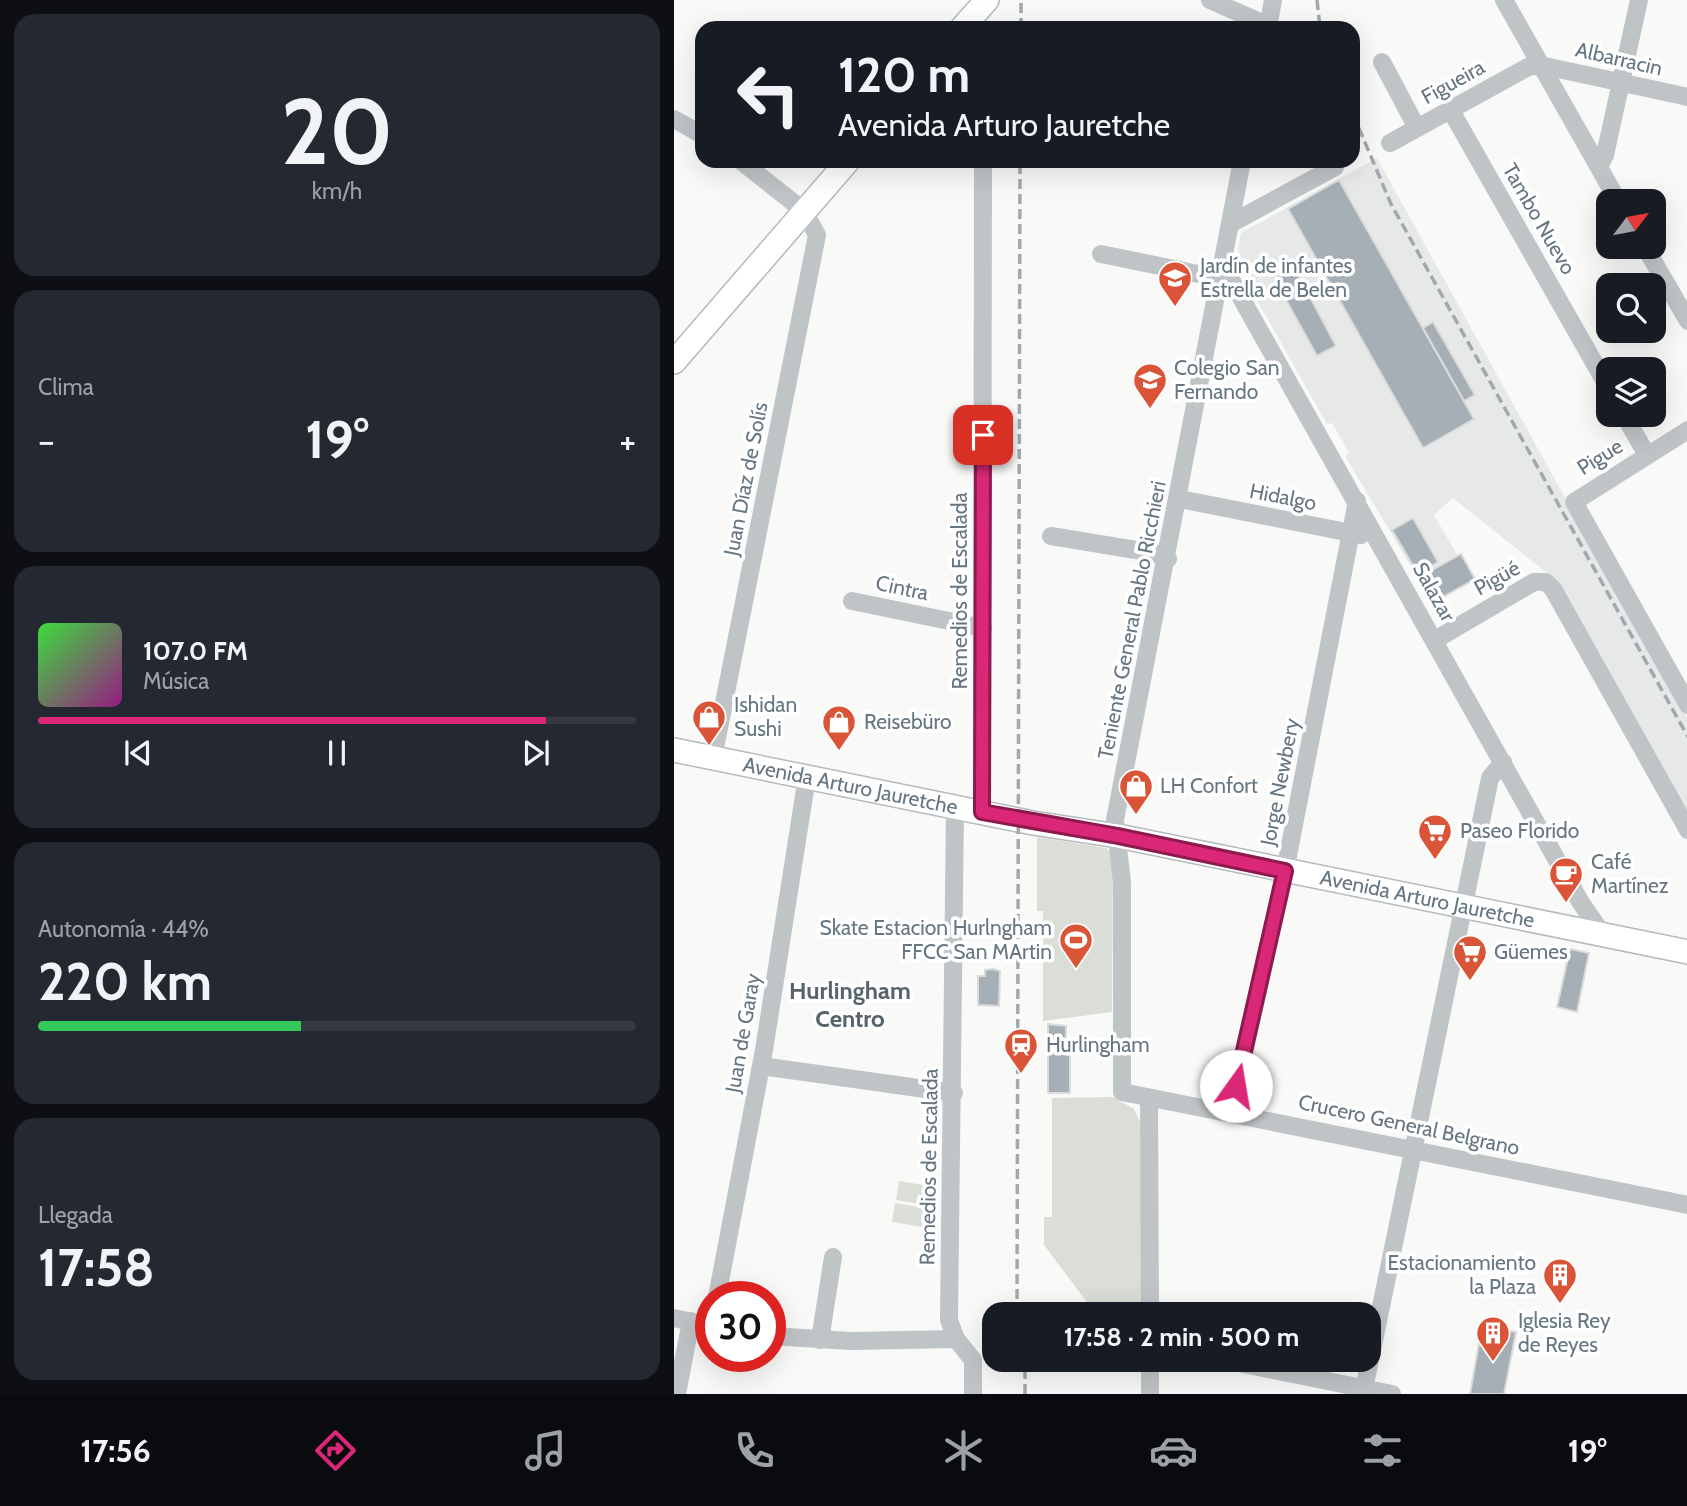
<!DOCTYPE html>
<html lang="es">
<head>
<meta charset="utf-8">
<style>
  :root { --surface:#171b24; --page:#242831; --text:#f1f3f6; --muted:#9ea1a6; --line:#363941; --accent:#db2777 }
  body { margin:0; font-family:Cabin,sans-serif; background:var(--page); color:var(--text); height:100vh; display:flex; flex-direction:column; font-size:26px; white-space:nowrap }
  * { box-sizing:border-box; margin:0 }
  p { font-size:23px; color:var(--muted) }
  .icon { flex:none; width:38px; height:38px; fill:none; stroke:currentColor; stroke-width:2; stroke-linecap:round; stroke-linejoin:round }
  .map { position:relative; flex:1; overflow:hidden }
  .details { display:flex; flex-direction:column; gap:14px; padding:14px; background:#0d0f14; width:674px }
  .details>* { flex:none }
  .banner { position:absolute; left:21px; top:21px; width:665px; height:147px; border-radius:21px; box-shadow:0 7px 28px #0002; background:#171b24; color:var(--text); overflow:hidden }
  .needle { width:46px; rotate:58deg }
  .controls { position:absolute; left:922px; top:189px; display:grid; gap:14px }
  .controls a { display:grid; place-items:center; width:70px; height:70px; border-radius:14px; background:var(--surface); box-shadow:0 7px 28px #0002; font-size:35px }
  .speed { position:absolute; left:21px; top:1281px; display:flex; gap:14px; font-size:35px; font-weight:700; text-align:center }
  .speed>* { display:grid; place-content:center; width:91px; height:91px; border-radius:50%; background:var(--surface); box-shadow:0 7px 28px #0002; line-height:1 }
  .speed .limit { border:10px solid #d22; background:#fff; color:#111 }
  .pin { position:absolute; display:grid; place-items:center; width:60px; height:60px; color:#fff; margin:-30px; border-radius:14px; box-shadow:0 4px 10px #0006 }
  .me { position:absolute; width:77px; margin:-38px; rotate:13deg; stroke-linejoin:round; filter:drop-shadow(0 0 5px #0008) }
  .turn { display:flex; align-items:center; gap:24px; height:147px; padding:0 28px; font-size:32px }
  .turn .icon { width:91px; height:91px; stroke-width:2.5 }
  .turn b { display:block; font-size:49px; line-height:60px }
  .big { font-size:52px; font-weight:700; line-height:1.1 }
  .details .tile { flex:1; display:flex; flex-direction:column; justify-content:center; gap:10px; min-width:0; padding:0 24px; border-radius:21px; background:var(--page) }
  .details .dial { align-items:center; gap:0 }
  .dial b { font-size:91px; line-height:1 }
  .song { display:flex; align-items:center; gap:21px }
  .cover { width:84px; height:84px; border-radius:10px; background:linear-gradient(135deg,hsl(120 70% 55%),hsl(310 70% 35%)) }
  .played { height:7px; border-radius:4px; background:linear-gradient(90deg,var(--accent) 85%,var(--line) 85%) }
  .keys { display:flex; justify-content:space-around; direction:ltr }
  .heat { display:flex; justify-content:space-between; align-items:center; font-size:38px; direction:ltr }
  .charge { height:10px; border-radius:5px; background:linear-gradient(90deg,#34c759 44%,var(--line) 0) }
  .trip { position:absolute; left:308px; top:1302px; width:399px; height:70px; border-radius:21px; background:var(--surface); box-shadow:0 7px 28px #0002; font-weight:700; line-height:70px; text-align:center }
  .tab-bar { display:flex; height:112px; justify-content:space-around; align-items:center; background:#090b0e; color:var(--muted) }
  .tab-bar .icon { width:49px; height:49px }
  .tab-bar .selected { color:var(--accent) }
  .tab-bar b { font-size:32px; color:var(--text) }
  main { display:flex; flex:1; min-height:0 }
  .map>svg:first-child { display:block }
  .built { fill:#e7e9e9 }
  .green { fill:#daded7 }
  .building { fill:#a5afb5; stroke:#dbdbda; stroke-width:2 }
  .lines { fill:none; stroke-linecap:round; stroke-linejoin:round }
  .major-casing { stroke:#b5babe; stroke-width:26 }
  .minor { stroke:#bfc4c7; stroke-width:18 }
  .major { stroke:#fff; stroke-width:23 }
  .rail { stroke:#a1a9ae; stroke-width:3.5; stroke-dasharray:10 5; stroke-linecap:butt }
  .route-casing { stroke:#8e194d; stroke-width:18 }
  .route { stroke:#db2777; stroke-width:12 }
  .labels { text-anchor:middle; stroke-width:7; stroke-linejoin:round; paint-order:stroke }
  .street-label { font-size:21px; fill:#667781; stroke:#fff }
  .poi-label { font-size:21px; fill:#667781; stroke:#fff; text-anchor:start }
  .quarter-label { font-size:24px; font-weight:bold; fill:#58646c; stroke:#fff }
</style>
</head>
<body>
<main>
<section class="details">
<div class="tile dial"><b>20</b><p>km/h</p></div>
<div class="tile"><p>Clima</p>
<div class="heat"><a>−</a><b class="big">19°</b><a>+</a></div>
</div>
<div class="tile">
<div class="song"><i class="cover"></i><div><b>107.0 FM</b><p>Música</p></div></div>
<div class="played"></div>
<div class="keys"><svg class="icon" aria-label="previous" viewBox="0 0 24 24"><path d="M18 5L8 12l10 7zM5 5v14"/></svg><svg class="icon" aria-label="pause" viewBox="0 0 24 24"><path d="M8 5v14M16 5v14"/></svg><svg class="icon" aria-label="next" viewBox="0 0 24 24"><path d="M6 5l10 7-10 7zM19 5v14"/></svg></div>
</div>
<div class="tile"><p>Autonomía · 44%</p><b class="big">220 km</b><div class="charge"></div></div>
<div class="tile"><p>Llegada</p><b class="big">17:58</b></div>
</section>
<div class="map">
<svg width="1014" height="1394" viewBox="0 0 1014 1394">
  <rect width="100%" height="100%" fill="#f9f9f8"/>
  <path class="built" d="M703 158 1013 718V817L873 573 779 498 760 515 784 556 744 578 671 456 675 453 658 423 653 424 562 263 567 233Z"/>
  <path class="green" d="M363 837 432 848 439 855 438 1012 369 1021V911H363Z
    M439 1097 460 1109 467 1124 468 1314 421 1313 370 1245V1217H378V1098Z
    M225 1181 261 1187 258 1206 222 1200Z
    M221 1203 258 1209 255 1228 218 1222Z"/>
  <path class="building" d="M665 180 800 419 749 448 614 209Z
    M620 267 662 346 643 356 600 278Z
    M759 322 801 395 790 401 749 328Z
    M739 518 764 562 744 574 718 530Z
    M787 554 801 579 758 603 744 578Z
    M896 949 915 953 903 1012 883 1007Z
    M319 969 326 971 325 1006 304 1005V976H311V970Z
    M374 1024 392 1026V1040H374Z
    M374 1053H396V1093H374Z
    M808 1326 842 1332 830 1394H796Z"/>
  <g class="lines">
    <g class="major-casing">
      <g id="major">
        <path d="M288 28 313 0"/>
        <path d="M0 362 174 161"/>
        <path id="s1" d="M0 750 359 823 444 836 1014 952"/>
      </g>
    </g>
    <path class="minor" d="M536 0 595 26
      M830 0 944 201
      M594 28 599 0
      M708 62 743 128
      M776 109 934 387
      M0 119 28 135
      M716 143 854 67 866 65 1014 97
      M568 161 441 820 448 883V1092L1014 1205
      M925 167 931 155 965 0
      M556 224 661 167
      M971 247 1014 321
      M427 254 534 276 548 274
      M548 274 556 278 907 903 930 936
      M950 415 973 455
      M1014 430 900 502 1014 705
      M506 499 687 535
      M377 536 480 553 494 559
      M178 601 309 628
      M761 640 860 582H872L879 589 1014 830
      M39 758 143 235 130 211 67 161
      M281 807 275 1320 282 1339 299 1360V1394
      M308 812 309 161
      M87 1066 280 1093
      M475 1098 476 1314
      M557 1111 611 871 683 501
      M43 1297 90 1050 133 777
      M0 1318 37 1326
      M96 1336 177 1341 282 1339
      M146 1340 159 1257
      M550 1360 718 1394
      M690 1389 816 778 829 762
      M3 1394 17 1321
      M476 1394V1360"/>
    <use href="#major" class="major"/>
    <path class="rail" d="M643 0 646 28
      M347 28V0
      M679 114 717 204 1014 737
      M343 1314 346 161
      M351 1394V1360"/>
  </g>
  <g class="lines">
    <g class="route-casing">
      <path id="route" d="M309 435 308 812 444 836 611 871 562 1086"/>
    </g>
    <use href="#route" class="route"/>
  </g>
  <defs>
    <g id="school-pin" transform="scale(1.75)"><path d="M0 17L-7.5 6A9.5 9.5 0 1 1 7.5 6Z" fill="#da5437" stroke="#fff"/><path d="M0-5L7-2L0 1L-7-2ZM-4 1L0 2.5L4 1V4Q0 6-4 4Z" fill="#fff"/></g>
    <g id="shop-pin" transform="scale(1.75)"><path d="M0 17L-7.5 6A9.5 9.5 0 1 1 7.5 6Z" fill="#da5437" stroke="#fff"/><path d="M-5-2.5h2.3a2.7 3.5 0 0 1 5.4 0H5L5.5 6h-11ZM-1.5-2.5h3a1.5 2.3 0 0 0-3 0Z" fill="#fff"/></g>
    <g id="supermarket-pin" transform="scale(1.75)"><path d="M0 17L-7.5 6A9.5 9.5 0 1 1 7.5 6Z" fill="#da5437" stroke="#fff"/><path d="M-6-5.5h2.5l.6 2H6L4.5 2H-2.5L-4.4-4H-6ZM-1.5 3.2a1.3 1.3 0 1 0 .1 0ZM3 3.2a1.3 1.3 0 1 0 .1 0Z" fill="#fff"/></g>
    <g id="cafe-pin" transform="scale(1.75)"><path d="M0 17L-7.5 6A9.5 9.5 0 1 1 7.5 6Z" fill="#da5437" stroke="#fff"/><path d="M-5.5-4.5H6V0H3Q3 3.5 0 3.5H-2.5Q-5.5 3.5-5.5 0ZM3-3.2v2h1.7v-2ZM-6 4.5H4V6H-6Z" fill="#fff"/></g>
    <g id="stadium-pin" transform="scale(1.75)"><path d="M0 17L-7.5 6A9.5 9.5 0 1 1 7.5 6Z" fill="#da5437" stroke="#fff"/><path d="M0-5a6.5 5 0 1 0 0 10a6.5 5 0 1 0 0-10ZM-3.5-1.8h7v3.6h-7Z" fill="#fff"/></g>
    <g id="station-pin" transform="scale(1.75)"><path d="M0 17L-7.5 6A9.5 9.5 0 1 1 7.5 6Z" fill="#da5437" stroke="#fff"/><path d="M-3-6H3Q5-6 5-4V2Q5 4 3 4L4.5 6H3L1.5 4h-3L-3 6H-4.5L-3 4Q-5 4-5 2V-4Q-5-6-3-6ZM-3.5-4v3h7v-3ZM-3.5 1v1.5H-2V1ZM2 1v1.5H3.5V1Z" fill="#fff"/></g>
    <g id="building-pin" transform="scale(1.75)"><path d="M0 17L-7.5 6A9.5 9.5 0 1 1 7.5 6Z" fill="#da5437" stroke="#fff"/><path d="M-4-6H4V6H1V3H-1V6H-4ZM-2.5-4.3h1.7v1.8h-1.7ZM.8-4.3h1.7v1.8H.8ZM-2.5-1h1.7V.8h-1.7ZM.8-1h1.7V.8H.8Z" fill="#fff"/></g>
  </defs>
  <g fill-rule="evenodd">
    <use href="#school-pin" x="501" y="278"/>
    <use href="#school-pin" x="476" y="380"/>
    <use href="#shop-pin" x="35" y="717"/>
    <use href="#shop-pin" x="165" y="722"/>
    <use href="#shop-pin" x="462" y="786"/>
    <use href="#supermarket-pin" x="761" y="831"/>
    <use href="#cafe-pin" x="892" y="874"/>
    <use href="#stadium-pin" x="402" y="940"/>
    <use href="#supermarket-pin" x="796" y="952"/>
    <use href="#station-pin" x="347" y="1045"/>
    <use href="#building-pin" x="886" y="1275"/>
    <use href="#building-pin" x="819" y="1333"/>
  </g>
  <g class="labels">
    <g class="street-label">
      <text transform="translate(945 59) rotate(13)" y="7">Albarracin</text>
      <text transform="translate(779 82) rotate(-29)" y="7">Figueira</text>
      <text transform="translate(865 219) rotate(60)" y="7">Tambo Nuevo</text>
      <text transform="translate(926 457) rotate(-32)" y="7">Pigue</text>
      <text transform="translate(72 479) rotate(-79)" y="7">Juan Díaz de Solís</text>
      <text transform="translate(609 497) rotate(11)" y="7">Hidalgo</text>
      <text transform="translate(823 578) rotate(-29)" y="7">Pigüé</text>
      <text transform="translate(228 588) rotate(12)" y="7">Cintra</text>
      <text transform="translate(286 591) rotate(-90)" y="7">Remedios de Escalada</text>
      <text transform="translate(760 592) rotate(61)" y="7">Salazar</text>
      <text transform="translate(458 620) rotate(-79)" y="7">Teniente General Pablo Ricchieri</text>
      <text transform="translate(606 782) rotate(-79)" y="7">Jorge Newbery</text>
      <text dy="7" stroke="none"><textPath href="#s1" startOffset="180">Avenida Arturo Jauretche</textPath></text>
      <text dy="7" stroke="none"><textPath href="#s1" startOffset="768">Avenida Arturo Jauretche</textPath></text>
      <text transform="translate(69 1033) rotate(-80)" y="7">Juan de Garay</text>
      <text transform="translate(735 1125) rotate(12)" y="7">Crucero General Belgrano</text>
      <text transform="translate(255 1167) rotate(-89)" y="7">Remedios de Escalada</text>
    </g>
    <g class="poi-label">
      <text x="526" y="273">Jardín de infantes<tspan x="526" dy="24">Estrella de Belen</tspan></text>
      <text x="500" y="375">Colegio San<tspan x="500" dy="24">Fernando</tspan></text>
      <text x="60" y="712">Ishidan<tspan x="60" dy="24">Sushi</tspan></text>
      <text x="190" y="729">Reisebüro</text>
      <text x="486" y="793">LH Confort</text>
      <text x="786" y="838">Paseo Florido</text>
      <text x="917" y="869">Café<tspan x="917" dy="24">Martínez</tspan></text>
      <text x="378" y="935" text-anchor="end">Skate Estacion Hurlngham<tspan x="378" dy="24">FFCC San MArtin</tspan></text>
      <text x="820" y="959">Güemes</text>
      <text x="372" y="1052">Hurlingham</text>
      <text x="862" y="1270" text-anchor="end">Estacionamiento<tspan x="862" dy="24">la Plaza</tspan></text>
      <text x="844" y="1328">Iglesia Rey<tspan x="844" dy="24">de Reyes</tspan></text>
    </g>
    <g class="quarter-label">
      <text x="176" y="999">Hurlingham<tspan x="176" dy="28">Centro</tspan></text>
    </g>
  </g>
</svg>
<div class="controls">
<a><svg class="needle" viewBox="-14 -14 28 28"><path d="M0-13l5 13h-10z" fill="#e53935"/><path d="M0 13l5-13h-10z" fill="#9ea1a6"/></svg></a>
<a><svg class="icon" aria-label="search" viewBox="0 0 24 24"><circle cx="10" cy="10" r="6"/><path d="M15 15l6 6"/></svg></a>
<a><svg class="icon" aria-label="layers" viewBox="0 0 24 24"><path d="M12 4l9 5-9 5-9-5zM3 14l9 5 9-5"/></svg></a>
</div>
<div class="speed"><div class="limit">30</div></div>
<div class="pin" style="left:309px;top:435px;background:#d93025"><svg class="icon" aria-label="arrive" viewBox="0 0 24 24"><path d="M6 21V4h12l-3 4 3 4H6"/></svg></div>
<svg class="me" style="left:562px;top:1086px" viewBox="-20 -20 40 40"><circle r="19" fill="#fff"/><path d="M0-13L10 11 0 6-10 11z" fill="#db2777"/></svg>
<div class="trip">17:58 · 2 min · 500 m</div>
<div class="banner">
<div class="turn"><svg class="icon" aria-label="left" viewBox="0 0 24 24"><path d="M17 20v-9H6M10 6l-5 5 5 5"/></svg><div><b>120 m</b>Avenida Arturo Jauretche</div></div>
</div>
</div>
</main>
<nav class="tab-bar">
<b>17:56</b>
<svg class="icon selected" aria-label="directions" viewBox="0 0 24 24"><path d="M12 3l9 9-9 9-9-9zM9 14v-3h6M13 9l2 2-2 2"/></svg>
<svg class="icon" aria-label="music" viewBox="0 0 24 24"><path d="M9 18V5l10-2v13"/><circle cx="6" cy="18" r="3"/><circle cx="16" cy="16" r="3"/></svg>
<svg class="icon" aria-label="phone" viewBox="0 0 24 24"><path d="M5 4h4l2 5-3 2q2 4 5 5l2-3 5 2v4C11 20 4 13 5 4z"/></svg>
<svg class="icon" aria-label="climate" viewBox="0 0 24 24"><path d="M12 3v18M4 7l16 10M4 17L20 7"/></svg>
<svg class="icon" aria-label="car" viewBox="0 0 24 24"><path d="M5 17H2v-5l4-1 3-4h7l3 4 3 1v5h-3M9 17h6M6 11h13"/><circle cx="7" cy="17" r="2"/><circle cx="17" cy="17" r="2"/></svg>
<svg class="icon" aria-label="filters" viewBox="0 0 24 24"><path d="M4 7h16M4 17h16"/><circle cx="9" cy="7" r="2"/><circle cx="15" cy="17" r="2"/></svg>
<b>19°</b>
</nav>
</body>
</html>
